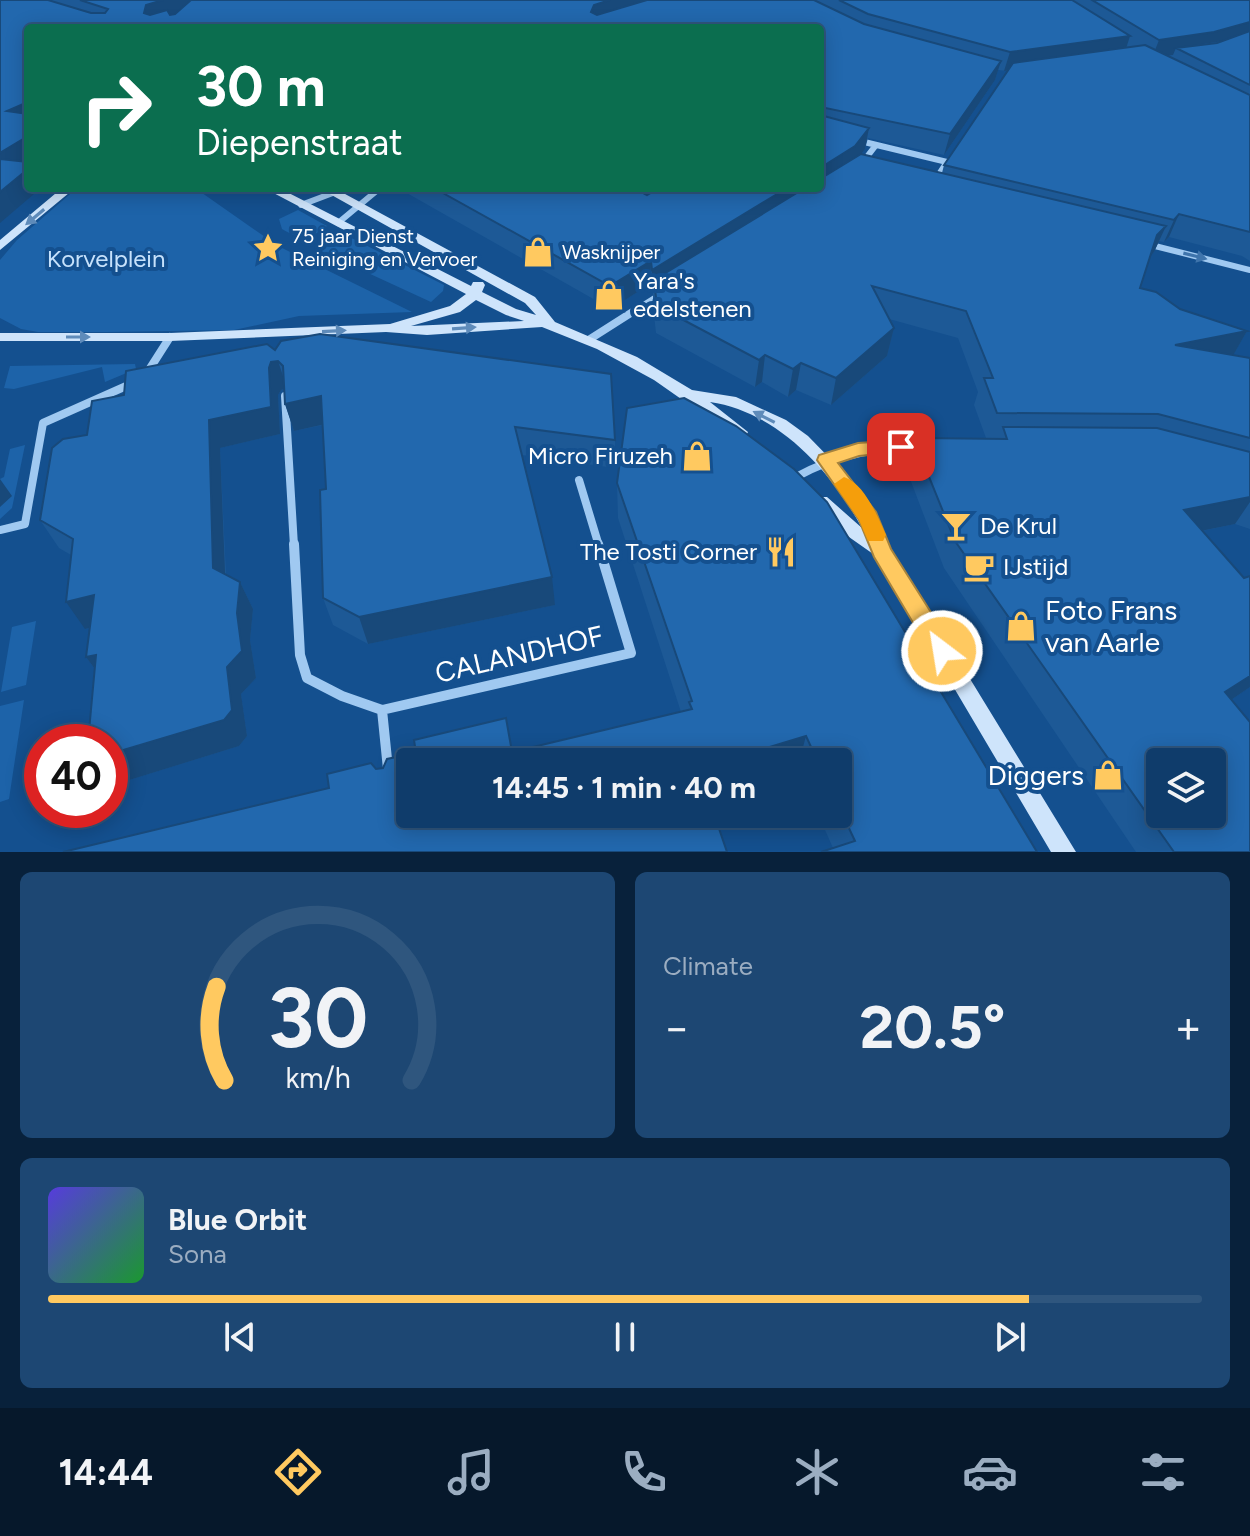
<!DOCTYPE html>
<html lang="en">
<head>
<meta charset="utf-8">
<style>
  :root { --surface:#0f3c6b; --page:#1d4773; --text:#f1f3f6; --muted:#9badc1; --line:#2f567e; --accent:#ffc960 }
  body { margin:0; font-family:Figtree,sans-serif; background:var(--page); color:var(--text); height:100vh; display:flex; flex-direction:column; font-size:30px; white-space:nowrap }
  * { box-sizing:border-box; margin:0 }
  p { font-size:26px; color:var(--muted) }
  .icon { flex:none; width:44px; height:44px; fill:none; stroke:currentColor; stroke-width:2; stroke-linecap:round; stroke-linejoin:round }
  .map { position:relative; height:852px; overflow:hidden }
  .sheet { display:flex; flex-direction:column; gap:20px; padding:20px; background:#08213b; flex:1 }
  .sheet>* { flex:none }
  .top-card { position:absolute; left:24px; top:24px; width:800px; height:168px; border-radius:8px; box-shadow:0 4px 20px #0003,0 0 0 2px var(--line); background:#0b6e4f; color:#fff; overflow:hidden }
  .fabs { position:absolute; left:1146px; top:748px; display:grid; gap:16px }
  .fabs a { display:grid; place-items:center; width:80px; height:80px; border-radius:8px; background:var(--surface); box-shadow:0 4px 20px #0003,0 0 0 2px var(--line); font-size:40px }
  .speed { position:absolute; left:24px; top:724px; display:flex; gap:16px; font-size:40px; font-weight:700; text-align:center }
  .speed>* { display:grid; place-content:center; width:104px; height:104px; border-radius:50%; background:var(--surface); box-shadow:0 4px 20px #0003,0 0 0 2px var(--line); line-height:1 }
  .speed .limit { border:12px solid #d22; background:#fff; color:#111 }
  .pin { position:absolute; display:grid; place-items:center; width:68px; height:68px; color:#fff; margin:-34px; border-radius:16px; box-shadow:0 4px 12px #0006 }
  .me { position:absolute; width:88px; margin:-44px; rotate:329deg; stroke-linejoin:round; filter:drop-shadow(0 0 6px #0008) }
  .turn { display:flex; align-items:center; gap:28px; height:168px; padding:0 40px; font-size:36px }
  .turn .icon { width:104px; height:104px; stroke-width:2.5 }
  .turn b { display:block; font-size:56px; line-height:68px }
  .big { font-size:60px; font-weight:700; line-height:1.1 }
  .sheet .card { flex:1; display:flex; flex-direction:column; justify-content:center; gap:12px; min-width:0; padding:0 28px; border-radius:12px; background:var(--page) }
  .sheet .dial { align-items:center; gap:0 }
  .dial svg { height:208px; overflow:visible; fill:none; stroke:var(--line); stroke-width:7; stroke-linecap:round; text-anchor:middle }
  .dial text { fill:var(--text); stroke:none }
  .song { display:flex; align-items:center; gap:24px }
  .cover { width:96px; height:96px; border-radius:12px; background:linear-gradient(135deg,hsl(250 70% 55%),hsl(130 70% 35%)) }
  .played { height:8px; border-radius:4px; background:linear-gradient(90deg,var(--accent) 85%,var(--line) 85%) }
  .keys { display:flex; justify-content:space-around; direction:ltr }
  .heat { display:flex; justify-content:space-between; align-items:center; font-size:44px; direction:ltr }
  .sheet .tiles { flex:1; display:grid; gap:20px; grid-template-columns:1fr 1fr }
  .card:last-child { grid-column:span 2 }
  .trip { position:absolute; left:396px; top:748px; width:456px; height:80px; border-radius:8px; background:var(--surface); box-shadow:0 4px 20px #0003,0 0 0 2px var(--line); font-weight:700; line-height:80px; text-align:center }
  .tab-bar { display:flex; height:128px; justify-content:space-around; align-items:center; background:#06182b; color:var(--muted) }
  .tab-bar .icon { width:56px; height:56px }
  .tab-bar .current { color:var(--accent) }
  .tab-bar b { font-size:36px; color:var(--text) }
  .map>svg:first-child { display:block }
  .green { fill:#1d63a9 }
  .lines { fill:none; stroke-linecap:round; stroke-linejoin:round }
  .street-far2 { stroke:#a0c9f1; stroke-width:6 }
  .street-far1 { stroke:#a0c9f1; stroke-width:8 }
  .street { stroke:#a0c9f1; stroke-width:10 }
  .secondary { fill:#cee4fb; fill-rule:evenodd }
  .wall { fill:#1d5996; fill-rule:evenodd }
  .shaded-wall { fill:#18497a }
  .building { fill:#2268ae; stroke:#18497a; stroke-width:2; fill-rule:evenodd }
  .oneway { fill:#5e8bba }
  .oneway2 { fill:#3e74ac }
  .route { fill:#ffc960; stroke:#a6833e; stroke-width:2 }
  .slow { fill:#f59e0b }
  .labels { text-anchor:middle; stroke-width:8; stroke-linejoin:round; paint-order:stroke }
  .far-poi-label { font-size:20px; fill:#fff; stroke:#14508f; text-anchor:start }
  .park-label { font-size:24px; fill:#c7e2fc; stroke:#14508f }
  .poi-label { font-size:24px; fill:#fff; stroke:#14508f; text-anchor:start }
  .near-poi-label { font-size:28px; fill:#fff; stroke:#14508f; text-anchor:start }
  .near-street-label { font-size:28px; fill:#fff; stroke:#14508f }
</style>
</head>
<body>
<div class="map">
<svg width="1250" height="852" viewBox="0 0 1250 852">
  <rect width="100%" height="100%" fill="#14508f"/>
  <path class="green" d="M77 188H195L278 246 412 312 299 316 234 330 108 332H38L21 329 0 318V260L17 240Z
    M298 210 325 225 327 226C311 239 300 240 282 229L279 219Z
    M336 230 444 285 443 291 431 302 316 249Z
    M135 364 136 369 105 382 102 367 14 389 4 388 10 366Z
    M25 445 12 508 0 519V479L4 477 10 449Z
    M36 621 26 685 1 692 12 627Z
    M24 700 9 799 0 802V706Z"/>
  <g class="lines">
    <path class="street-far2" d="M856 140 947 162 936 179
      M863 162 876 145
      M301 205 346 188
      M338 223 380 188
      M1147 244 1250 270
      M631 313 661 294"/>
    <path class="street-far1" d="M590 339 634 311
      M147 373 170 337
      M285 396 294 546
      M796 477C838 454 878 447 925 447
      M579 480 599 546
      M0 530 25 524 43 423 133 383"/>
    <path class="street" d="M294 544 300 655 307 678 342 696 382 710 631 653 598 544
      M382 710 388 769"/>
    <path class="secondary" d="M62 188H75L0 250V240Z
      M264 188H279L471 286 473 282H483L485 285 482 292 516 309 536 315 525 303 319 188H334L535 297 555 322 637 357 692 390 736 397 786 420 808 436 847 476 863 498 890 548 1076 852H1051L876 556 839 530 815 507 812 502 815 497H827L862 528C831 471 778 412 710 402L748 432 746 436H734L654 380 597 349 542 327 427 335 386 332 170 341H0V333H170L390 324 450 306 466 294ZM476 300 506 315 524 321 411 326 460 312Z"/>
  </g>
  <path class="wall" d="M0 0H1250V261L1242 256 1169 237 1164 242 1159 241 1154 252 1151 255 1140 288 1180 309 1247 331 1233 355 1250 358V529L1235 524 1202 531 1250 687 1231 700 1250 852H1136L944 568 910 479 913 470 912 466 920 438H986L974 405 978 392 958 338 889 319 894 328 887 356 831 405 796 390 788 397 762 382 755 387 656 333 653 306V292L651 293 650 284 611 309 398 188H634L647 195 820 188V28H28L0 223ZM998 70 1007 71 944 165 942 173 861 154 865 149 868 138 944 155 995 80Z
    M275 350 615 440V468L522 455 555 605 368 644 333 625 323 598 326 489 323 425 294 431 285 404 284 389 281 390 278 395 280 434 220 448 226 574 240 582 253 609 250 640 256 678 241 694 247 736 239 746 110 786V742L94 668 86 657 90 628 85 629 71 555 59 548 40 520 87 435 124 395Z
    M684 398 736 426 794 469 827 502 1037 852H821L833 848 818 814H838V762H410V814H714L727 852H63L329 788 327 774 371 763 376 769 383 768 387 759 416 753 414 740 506 718 512 752 681 712 618 518 617 483 627 408Z"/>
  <path class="shaded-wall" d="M163 0H200L187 12 153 23 144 13 146 5Z
    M610 0H666L592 28 591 12 594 5Z
    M1250 22V37L1176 48 1173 55 1152 58 1159 40Z
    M1130 36 1124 55 1004 71 1010 52Z
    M1001 61 995 80 944 155 950 134Z
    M28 102V126L7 111Z
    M869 128 865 149 851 167 820 187V168Z
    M28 136V163L0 175V153Z
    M28 169V188H41L0 223V192Z
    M787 188H818L654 280 653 292 651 293 652 270Z
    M1179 214 1169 237 1164 242 1174 220Z
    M1166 226 1154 252 1146 261 1157 235Z
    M651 261 650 284 611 309 610 286Z
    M894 328 887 356 831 405 836 378Z
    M1247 331 1231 359 1175 345Z
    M765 355 762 382 755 387 759 360Z
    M278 361 287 388 281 390 278 395 280 434 220 448 226 596 213 568 209 420 269 368 271 362Z
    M801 363 796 390 788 397 793 369Z
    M321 396 330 423 294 431 285 404Z
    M0 479 12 496 0 507Z
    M1250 497V502L1235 524 1166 538 1184 510Z
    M552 577 555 605 368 644 359 617Z
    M240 582 253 609 250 640 256 678 241 694 247 736 239 746 110 786V754L227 667 237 613Z
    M94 595 112 622 85 629 66 602Z
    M96 655 106 684 86 657Z
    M1250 676V687L1203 719 1225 692Z
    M806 736 799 762H720Z"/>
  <path class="building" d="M0 0H48L91 13H105L108 9 80 0H163L146 5 144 13 150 15 167 10 170 15 175 14 191 0H610L594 5 591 12 597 15 647 0H814L864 24 1001 61 950 134 821 107 820 108V28H28V102L7 111 28 114V136L0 153Z
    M839 0H1072L1130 36 1010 52 868 14Z
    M1092 0H1250V22L1214 32 1159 40Z
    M1250 31V85L1176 48 1217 43Z
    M1145 45 1250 95V232L1179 214 1174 220 944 165 1013 63Z
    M820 115 869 128 855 146 820 168Z
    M861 154 1166 226 1157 235 1140 288 1156 292 1180 309 1247 331 1175 345 1250 358V438L1158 414 997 413 984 378H993L966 311 872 286 894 328 836 378 801 363 793 369 765 355 759 360 657 306 654 280 805 188H820V179Z
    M0 159 28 162V169L0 192Z
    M434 188H634L647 195 659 188H787L652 270 651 261 610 286Z
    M320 334 611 374 615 440 515 427 552 577 359 617 323 598 320 490 326 489 321 396 285 404 283 366 278 361 271 362 269 368 271 407 209 420 213 568 240 582 237 613 242 651 227 667 232 710 224 720 110 754V742H88L96 655 86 657 94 595 66 602 73 539 40 520 52 448 63 439 87 435 92 401 124 395 126 371 267 344 275 350 281 341Z
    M684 398 736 426 794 469 827 502 1037 852H821L855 841 838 805V762H818L806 736 720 762H410V814H714L727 852H63L329 788 327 774 371 763 376 769 383 768 387 759 416 753 414 740 506 718 512 752 692 709 689 702 692 701 617 483 627 408Z
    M1003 427 1157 428 1250 452V497L1184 510 1244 578 1250 576V676L1225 692 1250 722V852H1174L955 541 919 452 925 451 920 438 1007 439ZM1160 762H1212V814H1160Z"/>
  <defs><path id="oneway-solid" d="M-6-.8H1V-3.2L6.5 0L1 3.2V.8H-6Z" transform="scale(2)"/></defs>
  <g class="oneway">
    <use href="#oneway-solid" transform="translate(35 217) rotate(140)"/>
    <use href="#oneway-solid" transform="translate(464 328) rotate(-4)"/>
    <use href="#oneway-solid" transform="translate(334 331) rotate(-3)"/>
    <use href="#oneway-solid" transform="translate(78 337)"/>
    <use href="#oneway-solid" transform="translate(764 417) rotate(-153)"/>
  </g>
  <use class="oneway2" href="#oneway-solid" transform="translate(1195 256) rotate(14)"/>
  <path class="route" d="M901 440 908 442 911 447 908 451 859 456 838 463 876 512 891 549 951 644 954 651 951 658 942 661 934 658 874 557 859 520 817 460 819 455 858 443Z"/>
  <path class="slow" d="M844 477C864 483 878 517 886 535L883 541H868L859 520 834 484Z"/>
  <defs>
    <g id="sight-bare" transform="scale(2.4)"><path d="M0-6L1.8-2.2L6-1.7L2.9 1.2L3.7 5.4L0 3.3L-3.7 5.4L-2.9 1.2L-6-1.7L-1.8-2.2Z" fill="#ffc960" stroke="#14508f" stroke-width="2.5" paint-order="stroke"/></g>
    <g id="shop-bare" transform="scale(2.4)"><path d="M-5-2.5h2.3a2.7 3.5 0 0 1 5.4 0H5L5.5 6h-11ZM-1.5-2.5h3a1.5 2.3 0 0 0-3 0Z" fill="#ffc960" stroke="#14508f" stroke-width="2.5" paint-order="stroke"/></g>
    <g id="bar-bare" transform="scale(2.4)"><path d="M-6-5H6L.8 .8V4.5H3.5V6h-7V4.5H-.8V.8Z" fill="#ffc960" stroke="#14508f" stroke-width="2.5" paint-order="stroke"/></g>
    <g id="restaurant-bare" transform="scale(2.4)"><path d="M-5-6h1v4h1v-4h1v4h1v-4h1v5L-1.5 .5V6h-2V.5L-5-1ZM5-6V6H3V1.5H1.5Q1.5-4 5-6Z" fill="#ffc960" stroke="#14508f" stroke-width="2.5" paint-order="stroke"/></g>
    <g id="cafe-bare" transform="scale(2.4)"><path d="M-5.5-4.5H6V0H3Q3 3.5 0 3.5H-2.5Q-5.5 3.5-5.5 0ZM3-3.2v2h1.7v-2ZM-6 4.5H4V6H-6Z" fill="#ffc960" stroke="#14508f" stroke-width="2.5" paint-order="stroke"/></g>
  </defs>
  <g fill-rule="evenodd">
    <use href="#sight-bare" x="268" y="248"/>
    <use href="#shop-bare" x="538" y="252"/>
    <use href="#shop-bare" x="609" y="295"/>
    <use href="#shop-bare" x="697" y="456"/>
    <use href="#bar-bare" x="956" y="526"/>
    <use href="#restaurant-bare" x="781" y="552"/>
    <use href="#cafe-bare" x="979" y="567"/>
    <use href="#shop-bare" x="1021" y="626"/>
    <use href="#shop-bare" x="1108" y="775"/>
  </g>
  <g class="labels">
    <g class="far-poi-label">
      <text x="292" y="243">75 jaar Dienst<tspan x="292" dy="23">Reiniging en Vervoer</tspan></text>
      <text x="562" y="259">Wasknijper</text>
    </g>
    <g class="park-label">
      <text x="106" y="267">Korvelplein</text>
    </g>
    <g class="poi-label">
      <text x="633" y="289">Yara's<tspan x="633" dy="28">edelstenen</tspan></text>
      <text x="673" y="464" text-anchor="end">Micro Firuzeh</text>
      <text x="980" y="534">De Krul</text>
      <text x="757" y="560" text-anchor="end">The Tosti Corner</text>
      <text x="1003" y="575">IJstijd</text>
    </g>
    <g class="near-poi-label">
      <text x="1045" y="620">Foto Frans<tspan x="1045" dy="32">van Aarle</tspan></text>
      <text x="1084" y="785" text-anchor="end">Diggers</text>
    </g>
    <g class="near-street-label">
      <text transform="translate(519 654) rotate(-13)" y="10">CALANDHOF</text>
    </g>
  </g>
</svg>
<div class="fabs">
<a><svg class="icon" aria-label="layers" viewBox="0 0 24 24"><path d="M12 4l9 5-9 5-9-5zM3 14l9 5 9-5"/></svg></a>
</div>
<div class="speed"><div class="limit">40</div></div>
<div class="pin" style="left:901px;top:447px;background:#d93025"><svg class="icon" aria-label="arrive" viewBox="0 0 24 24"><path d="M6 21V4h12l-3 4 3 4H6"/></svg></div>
<svg class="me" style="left:942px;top:651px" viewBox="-20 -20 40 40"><circle r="17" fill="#ffc960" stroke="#fff" stroke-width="3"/><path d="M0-11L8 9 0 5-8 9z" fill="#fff"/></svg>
<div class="trip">14:45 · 1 min · 40 m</div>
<div class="top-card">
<div class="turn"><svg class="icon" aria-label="right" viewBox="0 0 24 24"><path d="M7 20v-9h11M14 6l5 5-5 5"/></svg><div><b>30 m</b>Diepenstraat</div></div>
</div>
</div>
<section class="sheet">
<div class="tiles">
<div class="card dial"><svg viewBox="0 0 100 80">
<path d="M14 69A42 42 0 1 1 86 69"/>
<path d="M14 69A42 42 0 0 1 11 33" stroke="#ffc960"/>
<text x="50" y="56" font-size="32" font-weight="700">30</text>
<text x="50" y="72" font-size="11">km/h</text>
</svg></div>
<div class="card"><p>Climate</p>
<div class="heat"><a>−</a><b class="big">20.5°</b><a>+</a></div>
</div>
<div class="card">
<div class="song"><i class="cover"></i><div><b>Blue Orbit</b><p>Sona</p></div></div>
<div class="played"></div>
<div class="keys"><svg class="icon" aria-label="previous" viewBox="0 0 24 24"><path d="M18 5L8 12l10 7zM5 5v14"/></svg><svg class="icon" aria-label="pause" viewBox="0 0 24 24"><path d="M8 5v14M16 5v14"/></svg><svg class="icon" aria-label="next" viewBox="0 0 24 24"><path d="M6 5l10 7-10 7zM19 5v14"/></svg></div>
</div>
</div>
</section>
<nav class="tab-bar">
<b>14:44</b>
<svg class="icon current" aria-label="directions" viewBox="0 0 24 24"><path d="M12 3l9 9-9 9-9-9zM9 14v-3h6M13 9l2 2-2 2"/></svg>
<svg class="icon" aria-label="music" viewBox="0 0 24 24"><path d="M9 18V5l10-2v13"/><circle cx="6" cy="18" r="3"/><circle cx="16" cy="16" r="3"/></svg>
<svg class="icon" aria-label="phone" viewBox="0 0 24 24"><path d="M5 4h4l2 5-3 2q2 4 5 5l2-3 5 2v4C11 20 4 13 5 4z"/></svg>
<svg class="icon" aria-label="climate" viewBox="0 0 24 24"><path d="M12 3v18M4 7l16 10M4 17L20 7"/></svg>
<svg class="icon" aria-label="car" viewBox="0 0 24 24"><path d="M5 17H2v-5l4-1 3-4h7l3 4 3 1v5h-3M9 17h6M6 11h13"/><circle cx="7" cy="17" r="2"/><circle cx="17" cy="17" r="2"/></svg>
<svg class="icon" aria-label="filters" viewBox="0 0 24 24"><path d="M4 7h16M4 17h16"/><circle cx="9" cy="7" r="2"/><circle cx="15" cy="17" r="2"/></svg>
</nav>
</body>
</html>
